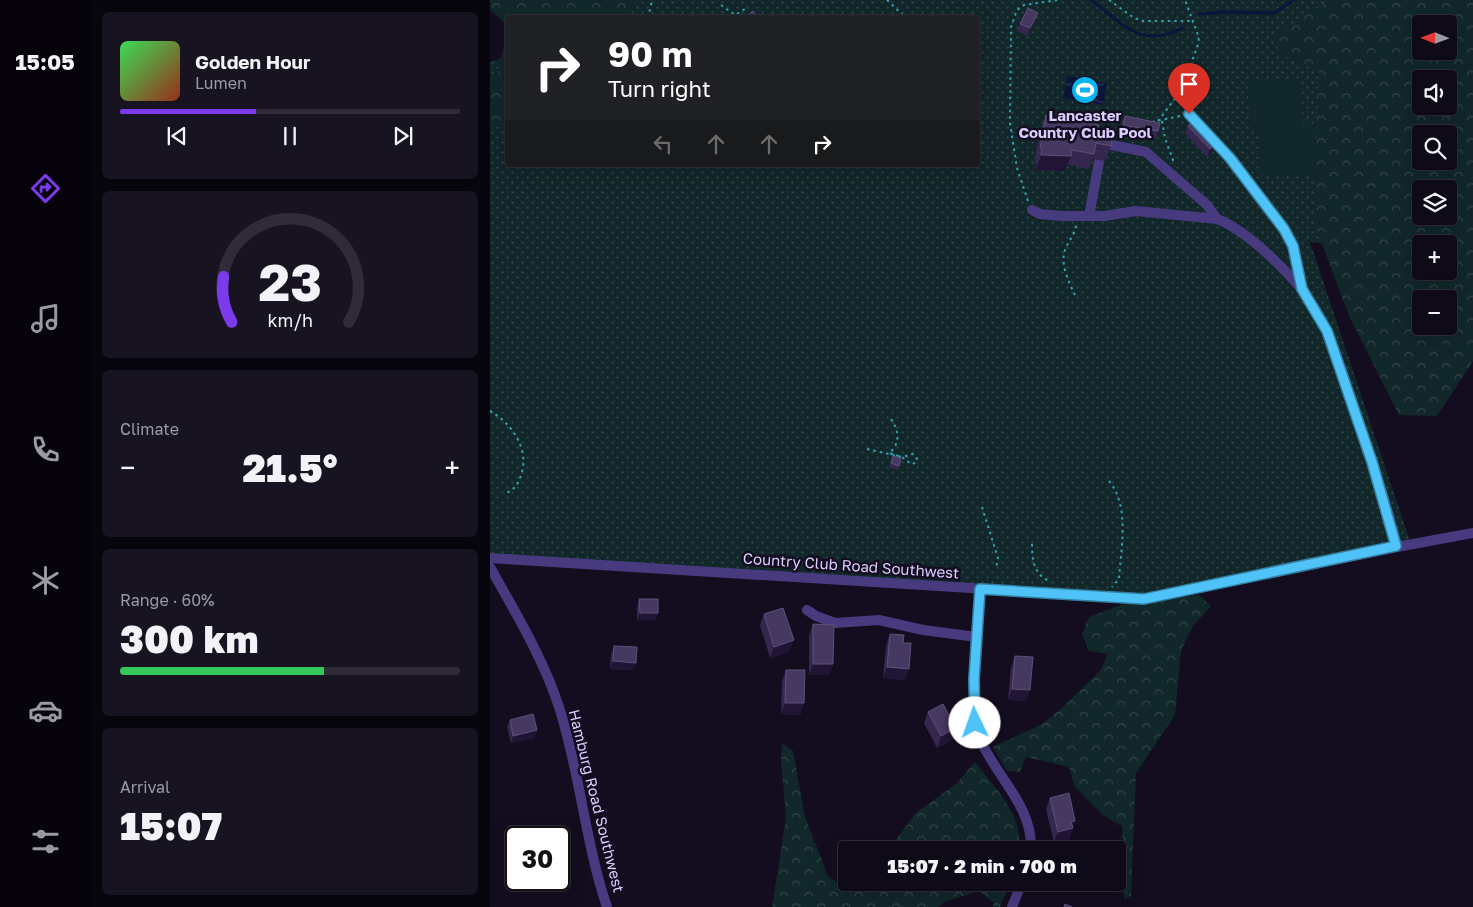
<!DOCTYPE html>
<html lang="en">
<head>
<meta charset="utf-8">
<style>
  :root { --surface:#0f0a18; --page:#181321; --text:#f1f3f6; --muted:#9b9aa2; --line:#2f2b37; --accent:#7c3aed }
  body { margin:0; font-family:"Golos Text",sans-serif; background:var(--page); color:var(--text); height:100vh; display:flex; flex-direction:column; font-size:19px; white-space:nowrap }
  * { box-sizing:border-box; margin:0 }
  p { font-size:16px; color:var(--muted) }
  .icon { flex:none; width:28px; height:28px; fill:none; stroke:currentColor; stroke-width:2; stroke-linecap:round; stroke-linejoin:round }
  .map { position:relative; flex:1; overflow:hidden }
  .sheet { display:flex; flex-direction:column; gap:12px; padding:12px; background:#08060d; width:400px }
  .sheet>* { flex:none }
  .guide { position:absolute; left:15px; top:15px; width:475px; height:152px; border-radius:5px; box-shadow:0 5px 20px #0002,0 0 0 1px var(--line); background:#202124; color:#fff; overflow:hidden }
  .needle { width:32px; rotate:271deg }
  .buttons { position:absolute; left:922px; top:15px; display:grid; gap:10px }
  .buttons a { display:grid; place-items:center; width:45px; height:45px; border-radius:5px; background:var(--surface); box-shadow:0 5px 20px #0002,0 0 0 1px var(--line); font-size:25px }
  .speed { position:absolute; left:15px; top:826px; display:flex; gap:10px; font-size:25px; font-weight:700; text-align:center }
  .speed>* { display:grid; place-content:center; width:65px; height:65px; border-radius:50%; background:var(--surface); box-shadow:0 5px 20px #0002,0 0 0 1px var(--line); line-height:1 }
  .speed .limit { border:2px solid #111; border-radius:8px; background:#fff; color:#111 }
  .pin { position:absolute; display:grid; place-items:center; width:42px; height:42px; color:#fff; margin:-51px -21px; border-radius:50% 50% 50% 0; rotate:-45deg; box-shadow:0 0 5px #0007 }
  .pin .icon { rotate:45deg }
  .me { position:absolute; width:55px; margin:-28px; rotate:357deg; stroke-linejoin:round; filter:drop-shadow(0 0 4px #0008) }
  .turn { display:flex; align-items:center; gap:18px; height:105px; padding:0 20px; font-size:22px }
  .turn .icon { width:65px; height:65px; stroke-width:2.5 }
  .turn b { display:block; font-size:35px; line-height:42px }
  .lanes { display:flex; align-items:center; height:48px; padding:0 20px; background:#0003; justify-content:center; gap:25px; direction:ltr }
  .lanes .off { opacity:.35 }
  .big { font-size:38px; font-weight:800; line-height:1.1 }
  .sheet .widget { flex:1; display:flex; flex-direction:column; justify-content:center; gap:8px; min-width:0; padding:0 18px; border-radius:8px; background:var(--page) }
  .sheet .dial { align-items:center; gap:0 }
  .dial svg { height:130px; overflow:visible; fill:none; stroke:var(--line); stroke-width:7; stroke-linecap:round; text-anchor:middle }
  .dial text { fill:var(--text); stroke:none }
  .song { display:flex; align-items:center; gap:15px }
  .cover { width:60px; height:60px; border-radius:8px; background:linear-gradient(135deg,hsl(130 70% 55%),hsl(10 70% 35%)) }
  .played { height:5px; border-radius:2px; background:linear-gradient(90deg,var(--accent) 40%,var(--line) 40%) }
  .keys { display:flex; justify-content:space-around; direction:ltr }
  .heat { display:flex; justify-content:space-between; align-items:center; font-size:28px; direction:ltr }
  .charge { height:8px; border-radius:4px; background:linear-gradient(90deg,#34c759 60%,var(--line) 0) }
  .trip { position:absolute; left:348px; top:841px; width:288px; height:50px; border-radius:5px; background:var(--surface); box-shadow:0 5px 20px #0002,0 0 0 1px var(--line); font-weight:800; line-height:50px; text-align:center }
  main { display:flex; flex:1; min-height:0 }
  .tab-bar { display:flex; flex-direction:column; width:90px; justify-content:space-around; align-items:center; background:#06040a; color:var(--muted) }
  .tab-bar .icon { width:35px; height:35px }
  .tab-bar .active { color:var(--accent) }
  .tab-bar b { font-size:22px; color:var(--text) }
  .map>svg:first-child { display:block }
  .grass { fill:url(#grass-dots) }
  .forest { fill:url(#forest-crowns); fill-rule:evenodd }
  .park { fill:#11272a }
  .water { fill:url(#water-ripples) }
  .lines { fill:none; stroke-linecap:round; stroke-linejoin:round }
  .stream { stroke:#0a153c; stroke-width:3 }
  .path { stroke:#31a3af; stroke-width:2; stroke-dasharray:2.5 4; stroke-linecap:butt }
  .minor { stroke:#473a7e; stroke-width:10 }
  .wall { fill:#35274e }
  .shaded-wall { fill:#201534 }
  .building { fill:#463961; stroke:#5e507a }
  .route-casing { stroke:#337fa1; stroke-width:12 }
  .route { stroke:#4fc3f7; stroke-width:9 }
  .labels { text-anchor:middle; stroke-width:5; stroke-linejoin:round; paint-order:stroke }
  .poi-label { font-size:15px; font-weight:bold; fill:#dbcefe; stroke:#140d20 }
  .street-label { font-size:15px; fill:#dbcefe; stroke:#140d20 }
</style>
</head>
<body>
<main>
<nav class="tab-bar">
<b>15:05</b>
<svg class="icon active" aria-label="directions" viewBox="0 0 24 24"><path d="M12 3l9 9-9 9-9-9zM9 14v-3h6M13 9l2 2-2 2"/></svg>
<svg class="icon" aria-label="music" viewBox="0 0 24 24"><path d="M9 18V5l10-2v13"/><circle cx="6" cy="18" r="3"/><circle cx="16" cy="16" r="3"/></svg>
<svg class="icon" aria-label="phone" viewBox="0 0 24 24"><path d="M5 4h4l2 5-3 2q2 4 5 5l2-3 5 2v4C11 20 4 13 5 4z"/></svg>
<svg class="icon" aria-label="climate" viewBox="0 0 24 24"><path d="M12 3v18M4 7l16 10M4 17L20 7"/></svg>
<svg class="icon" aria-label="car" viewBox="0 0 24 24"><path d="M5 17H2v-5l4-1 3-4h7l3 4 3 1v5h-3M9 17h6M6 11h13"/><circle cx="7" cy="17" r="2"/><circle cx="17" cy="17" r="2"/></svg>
<svg class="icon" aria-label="filters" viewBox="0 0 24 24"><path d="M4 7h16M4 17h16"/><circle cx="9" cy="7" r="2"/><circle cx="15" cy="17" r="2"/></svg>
</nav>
<section class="sheet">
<div class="widget">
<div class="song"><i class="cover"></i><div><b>Golden Hour</b><p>Lumen</p></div></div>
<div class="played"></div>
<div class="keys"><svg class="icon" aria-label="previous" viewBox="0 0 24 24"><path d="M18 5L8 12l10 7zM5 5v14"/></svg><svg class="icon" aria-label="pause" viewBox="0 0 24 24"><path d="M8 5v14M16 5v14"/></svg><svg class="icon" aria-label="next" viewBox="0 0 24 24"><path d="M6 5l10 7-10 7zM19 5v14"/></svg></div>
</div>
<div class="widget dial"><svg viewBox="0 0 100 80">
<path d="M14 69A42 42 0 1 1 86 69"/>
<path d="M14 69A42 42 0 0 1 9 41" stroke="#7c3aed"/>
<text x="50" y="56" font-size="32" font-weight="700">23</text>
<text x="50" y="72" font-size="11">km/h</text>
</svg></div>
<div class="widget"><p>Climate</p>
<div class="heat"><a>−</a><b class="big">21.5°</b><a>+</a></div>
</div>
<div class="widget"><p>Range · 60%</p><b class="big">300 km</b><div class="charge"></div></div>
<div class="widget"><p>Arrival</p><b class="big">15:07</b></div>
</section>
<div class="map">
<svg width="983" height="907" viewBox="0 0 983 907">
  <defs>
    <pattern id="grass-dots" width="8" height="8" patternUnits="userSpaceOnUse" patternTransform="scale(1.25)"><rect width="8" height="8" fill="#11272a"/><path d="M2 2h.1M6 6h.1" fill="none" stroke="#33454a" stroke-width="1.8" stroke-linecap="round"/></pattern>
    <pattern id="forest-crowns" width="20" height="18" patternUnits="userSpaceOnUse" patternTransform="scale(1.25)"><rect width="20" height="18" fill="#11272a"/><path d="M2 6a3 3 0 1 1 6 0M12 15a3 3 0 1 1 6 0" fill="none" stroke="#33454a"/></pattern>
    <pattern id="water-ripples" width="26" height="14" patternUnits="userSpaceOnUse" patternTransform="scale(1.25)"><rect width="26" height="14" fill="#0a153c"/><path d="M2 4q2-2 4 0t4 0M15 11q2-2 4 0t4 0" fill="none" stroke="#2d3659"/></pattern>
  </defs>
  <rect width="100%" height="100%" fill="#140d20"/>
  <path class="grass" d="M132 0H910L839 244 820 242 921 544 654 599 0 558V62L17 56 18 165H488V18L131 17Z"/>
  <path class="forest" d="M0 0H146L137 17 18 18 17 25 0 10Z
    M840 0H983V361L947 416 909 415 859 316 824 222 829 70 789 54 785 35ZM931 24H959V51H931ZM931 79H959V106H931ZM931 134H959V161H931ZM931 189H959V216H931ZM931 244H959V271H931ZM931 299H959V326H931Z
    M17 32V124L0 129V80L7 76Z
    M709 595 721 606 703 626 691 651 685 715 646 773 641 896 634 899 632 826 614 816 585 787 579 767 536 757 530 772 517 771 503 747 552 724 572 708 610 671 618 654 599 651 592 634 599 617 633 604Z
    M292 743 303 751 315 817 338 876 354 887 359 882 520 883 510 907H503L504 903 489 891 454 902 448 907H282L296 818 291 761Z
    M485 762C504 787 534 815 529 850H398L426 813 467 783Z"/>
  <path class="park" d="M811 78 813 126H823L825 173 771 175 769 128 760 129 758 81Z"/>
  <path class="water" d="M577 76 617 83 613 105 573 98Z"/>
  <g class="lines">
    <path class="stream" d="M601 0C633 23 650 50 692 28
      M709 14 735 12 784 13 804 0"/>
    <path class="path" d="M397 0 416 18
      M619 0 644 18 653 21H701
      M231 5 245 15 255 9
      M158 18 162 0
      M622 115 635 118
      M668 121 690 92 707 48 709 38 695 0
      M672 121 675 138 684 163
      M662 122 690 116
      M538 201 527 168 520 123 521 27 527 10 534 5 568 0
      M585 295C579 282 570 265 575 250 578 241 585 235 586 225
      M0 411C22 423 40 450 31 475 28 485 23 491 14 494
      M377 449 412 457 423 454 427 459 426 463 421 464 412 457 399 453C411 443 409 431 401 419
      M619 481C640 506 631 548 629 579L622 587
      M492 507 508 558 506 569
      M542 544C542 561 544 575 561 582"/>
    <path class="minor" d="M699 114 740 158 794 229 803 246 812 289
      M611 148 617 144 656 152 717 205 727 219
      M542 210 550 214 571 216H614L646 211 727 219C759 231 809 281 826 310 844 341 854 379 866 413 880 457 897 501 907 547
      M599 216 609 162
      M0 558 654 599 907 547 983 533
      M0 567C25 612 53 658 69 707 90 772 95 842 117 907
      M490 589C488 624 477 707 489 737 505 776 543 805 541 850
      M317 610 326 616 345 623 389 620 433 630 487 637
      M522 907 532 882"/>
  </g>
  <path class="wall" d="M545 20 537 36 528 31 530 24Z
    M556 115 621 146 615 161 602 159 599 169 578 165 575 171 546 170 547 164 544 163 550 130Z
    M635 116 668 131 666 139 631 132 632 124Z
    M698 126 729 140 726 148 717 157 695 133Z
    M403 456 411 458 408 470 399 467Z
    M149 599 168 613 165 620H147V607Z
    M274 614 299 652 280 658 270 625Z
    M323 624 343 664 339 675H319V636Z
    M400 634 413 643 415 680 393 678 396 646Z
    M124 646 143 670 120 669 121 654Z
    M525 656 536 701 518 700 521 667Z
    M296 670 314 703 310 715 291 714 292 681Z
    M438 712 466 728 462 740 447 748 434 723Z
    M20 720 47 730 44 738 21 743 17 727Z
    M560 798 583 828 579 840 564 843 556 809Z"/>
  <path class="shaded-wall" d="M548 13 545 20 537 36 540 28Z
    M729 140 726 148 717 157 720 149Z
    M551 155 581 156 575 171 546 170Z
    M150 613H168L165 620H147Z
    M304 640 299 652 280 658 284 647Z
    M123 661 146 663 143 670 120 669Z
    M323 664H343L339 675H319Z
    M397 667 419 669 415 680 393 678Z
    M522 689 540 690 536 701 518 700Z
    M295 703H314L310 715 291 714Z
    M466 728 462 740 447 748 451 736Z
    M47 730 44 738 21 743 23 736Z
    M585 821 579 840 564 843 568 832 581 822Z"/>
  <path class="building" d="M538 8 548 13 540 28 530 24Z
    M263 11 269 18H259L257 16Z
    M556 115 609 125 607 135 622 138 621 146 606 143 604 154 582 150 581 156 551 155 552 149 550 148Z
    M635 116 670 123 668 131 633 125Z
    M707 117 729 140 720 149 698 126Z
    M403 456 411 458 409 466 401 463Z
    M149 599H168V613H150Z
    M293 608 304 640 284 647 274 614Z
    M323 624 344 625 343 664H323Z
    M400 634 414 635 413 643H421L419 669 397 667Z
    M124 646 147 647 146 663 123 661Z
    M525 656 543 657 540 690 522 689Z
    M296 670H315L314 703H295Z
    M453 704 466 728 451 736 438 712Z
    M43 714 47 730 23 736 20 720Z
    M579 793 585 821 581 822 583 828 568 832 560 798Z
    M575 904 582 907H574Z"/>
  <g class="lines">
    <g class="route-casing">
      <path id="route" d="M485 723 484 679 490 589 654 599 906 546 882 462 837 331 812 289 803 246 794 229 740 158 699 114"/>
    </g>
    <use href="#route" class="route"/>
  </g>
  <defs>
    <g id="stadium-disc" transform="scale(1.4375)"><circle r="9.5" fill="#06b6f2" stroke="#140d20"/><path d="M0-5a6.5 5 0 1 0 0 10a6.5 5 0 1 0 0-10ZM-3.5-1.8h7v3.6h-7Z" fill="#fff"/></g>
  </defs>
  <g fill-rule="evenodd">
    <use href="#stadium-disc" x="595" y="90"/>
  </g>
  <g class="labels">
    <g class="poi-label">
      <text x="595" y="121">Lancaster<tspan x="595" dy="17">Country Club Pool</tspan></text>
    </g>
    <g class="street-label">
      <text transform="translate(361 566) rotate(4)" y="5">Country Club Road Southwest</text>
      <text transform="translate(106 801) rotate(76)" y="5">Hamburg Road Southwest</text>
    </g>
  </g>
</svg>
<div class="buttons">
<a><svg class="needle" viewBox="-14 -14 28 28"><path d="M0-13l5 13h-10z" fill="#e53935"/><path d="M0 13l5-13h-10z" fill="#9b9aa2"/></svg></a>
<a><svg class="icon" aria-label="sound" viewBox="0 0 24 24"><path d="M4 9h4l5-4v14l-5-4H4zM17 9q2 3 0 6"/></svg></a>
<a><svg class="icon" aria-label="search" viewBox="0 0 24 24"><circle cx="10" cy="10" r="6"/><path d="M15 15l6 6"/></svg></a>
<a><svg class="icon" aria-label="layers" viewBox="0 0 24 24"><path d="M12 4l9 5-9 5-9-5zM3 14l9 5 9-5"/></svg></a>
<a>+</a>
<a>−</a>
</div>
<div class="speed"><div class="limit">30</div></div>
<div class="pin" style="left:699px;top:114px;background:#d93025"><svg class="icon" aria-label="arrive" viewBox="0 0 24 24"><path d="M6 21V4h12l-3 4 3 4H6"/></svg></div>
<svg class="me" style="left:485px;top:723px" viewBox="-20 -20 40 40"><circle r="19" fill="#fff"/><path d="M0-13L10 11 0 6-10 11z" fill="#4fc3f7"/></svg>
<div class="trip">15:07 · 2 min · 700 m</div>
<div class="guide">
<div class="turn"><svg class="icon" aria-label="right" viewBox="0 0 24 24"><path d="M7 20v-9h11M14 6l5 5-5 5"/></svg><div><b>90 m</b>Turn right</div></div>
<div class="lanes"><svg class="icon off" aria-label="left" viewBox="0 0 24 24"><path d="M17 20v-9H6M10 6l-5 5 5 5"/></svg><svg class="icon off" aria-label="ahead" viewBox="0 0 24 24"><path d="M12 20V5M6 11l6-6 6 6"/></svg><svg class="icon off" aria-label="ahead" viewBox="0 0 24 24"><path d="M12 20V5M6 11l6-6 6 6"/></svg><svg class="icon" aria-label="right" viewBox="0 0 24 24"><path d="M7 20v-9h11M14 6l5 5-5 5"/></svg></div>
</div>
</div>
</main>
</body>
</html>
